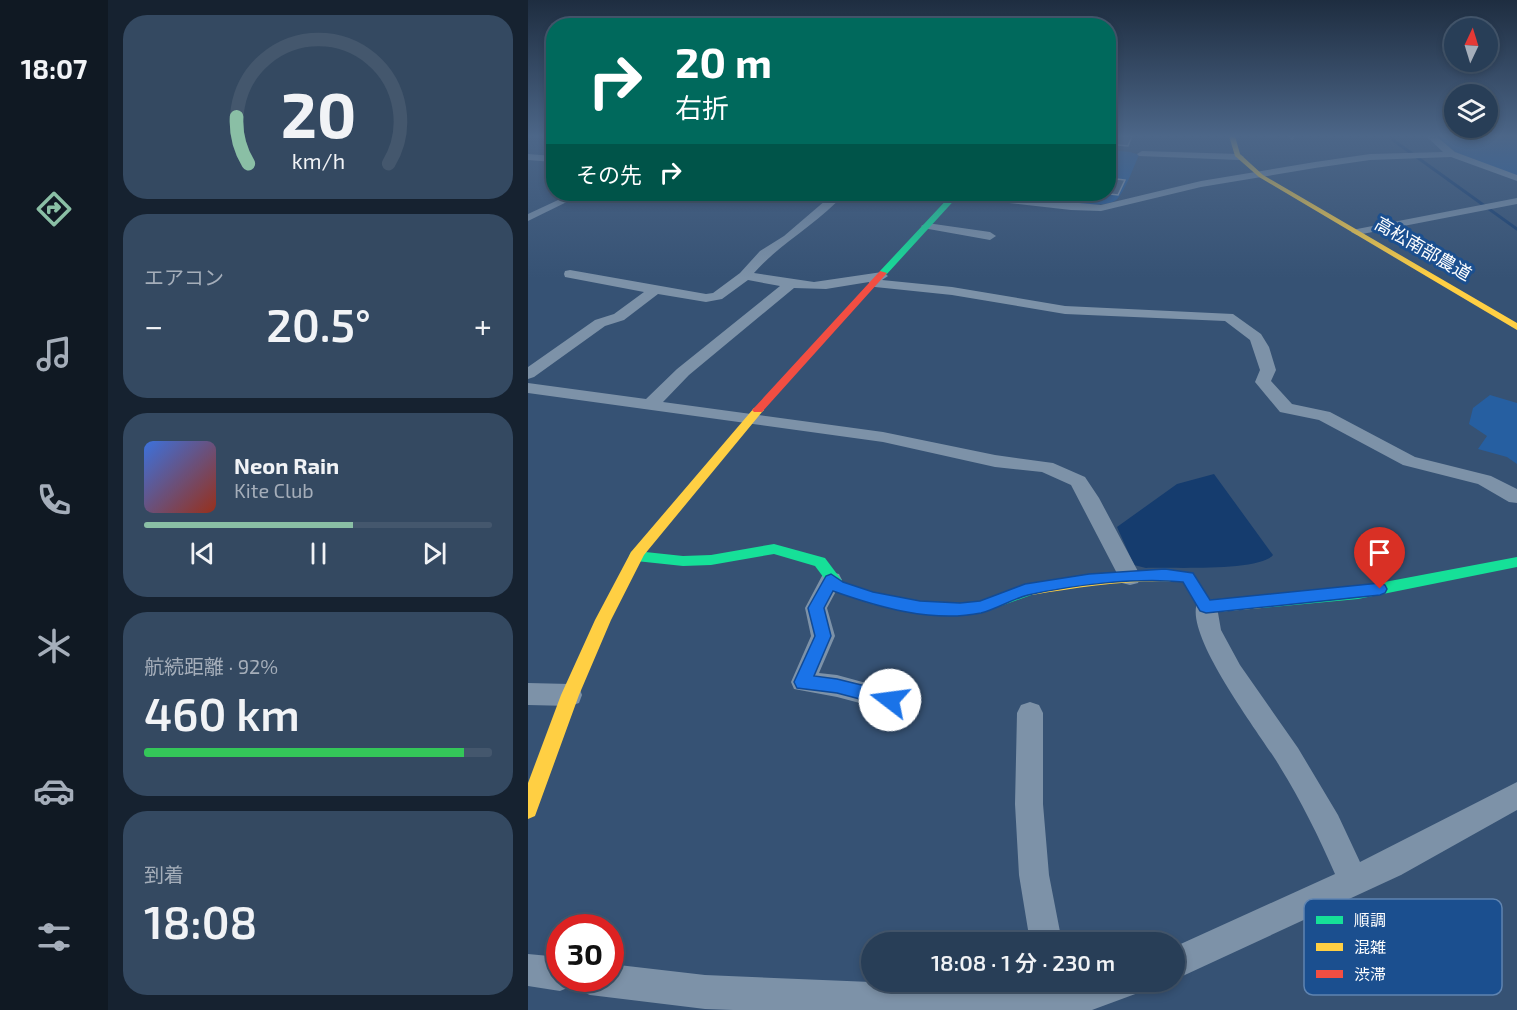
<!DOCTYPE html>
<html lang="ja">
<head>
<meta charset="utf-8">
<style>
  :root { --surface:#283e57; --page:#344961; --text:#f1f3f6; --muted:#a5aeba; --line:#44576d; --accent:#8abfa5 }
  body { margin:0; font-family:"Exo 2","Noto Sans JP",sans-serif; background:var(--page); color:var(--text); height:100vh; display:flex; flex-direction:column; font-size:22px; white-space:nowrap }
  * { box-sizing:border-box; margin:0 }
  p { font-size:20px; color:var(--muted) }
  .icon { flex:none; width:33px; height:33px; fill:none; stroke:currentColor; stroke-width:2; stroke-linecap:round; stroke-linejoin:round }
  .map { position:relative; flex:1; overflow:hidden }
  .drawer { display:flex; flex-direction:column; gap:15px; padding:15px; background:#162230; width:420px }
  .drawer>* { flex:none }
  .banner { position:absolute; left:18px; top:18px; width:570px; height:183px; border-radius:24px; box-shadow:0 3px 9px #0003,0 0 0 2px var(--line); background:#00695c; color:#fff; overflow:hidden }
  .needle { width:39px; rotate:4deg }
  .buttons { position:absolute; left:916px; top:18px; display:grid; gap:12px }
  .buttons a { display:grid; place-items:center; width:54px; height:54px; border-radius:50%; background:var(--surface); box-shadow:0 3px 9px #0003,0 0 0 2px var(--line); font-size:30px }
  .speed { position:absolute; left:18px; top:914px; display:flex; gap:12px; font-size:30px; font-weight:700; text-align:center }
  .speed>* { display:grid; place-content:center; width:78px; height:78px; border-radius:50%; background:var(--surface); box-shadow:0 3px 9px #0003,0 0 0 2px var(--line); line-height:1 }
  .speed .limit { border:9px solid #d22; background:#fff; color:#111 }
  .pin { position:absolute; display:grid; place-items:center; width:51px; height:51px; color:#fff; margin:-62px -26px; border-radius:50% 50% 50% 0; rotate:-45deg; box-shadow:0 0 6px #0007 }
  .pin .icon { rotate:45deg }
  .me { position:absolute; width:66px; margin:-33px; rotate:285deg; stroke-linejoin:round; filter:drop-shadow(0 0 4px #0008) }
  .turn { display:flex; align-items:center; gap:21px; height:126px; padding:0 30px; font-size:27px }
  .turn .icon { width:78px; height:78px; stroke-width:2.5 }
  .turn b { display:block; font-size:42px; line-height:51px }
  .then { display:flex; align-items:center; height:57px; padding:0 30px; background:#0003; gap:12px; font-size:22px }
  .big { font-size:45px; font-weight:600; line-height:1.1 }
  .drawer .tile { flex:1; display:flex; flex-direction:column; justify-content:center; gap:9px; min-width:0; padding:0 21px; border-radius:24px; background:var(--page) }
  .drawer .dial { align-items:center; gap:0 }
  .dial svg { height:156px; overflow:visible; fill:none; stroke:var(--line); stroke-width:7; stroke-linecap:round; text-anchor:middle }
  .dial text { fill:var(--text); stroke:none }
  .song { display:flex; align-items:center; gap:18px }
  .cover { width:72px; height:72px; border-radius:9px; background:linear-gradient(135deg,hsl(220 70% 55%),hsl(10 70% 35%)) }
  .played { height:6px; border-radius:3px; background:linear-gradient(90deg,var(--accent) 60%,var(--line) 60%) }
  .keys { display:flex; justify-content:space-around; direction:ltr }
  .heat { display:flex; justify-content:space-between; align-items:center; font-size:33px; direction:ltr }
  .charge { height:9px; border-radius:4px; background:linear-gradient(90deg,#34c759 92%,var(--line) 0) }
  .trip { position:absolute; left:333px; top:932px; width:324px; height:60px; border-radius:30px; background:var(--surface); box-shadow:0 3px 9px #0003,0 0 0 2px var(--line); font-weight:600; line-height:60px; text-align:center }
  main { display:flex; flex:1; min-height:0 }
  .tabs { display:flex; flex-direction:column; width:108px; justify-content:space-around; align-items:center; background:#101923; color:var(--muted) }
  .tabs .icon { width:42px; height:42px }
  .tabs .selected { color:var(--accent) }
  .tabs b { font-size:27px; color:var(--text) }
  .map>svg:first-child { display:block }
  .green { fill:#265fa1 }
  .water { fill:#153c6e }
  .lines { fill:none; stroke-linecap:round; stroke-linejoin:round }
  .stream { stroke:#153c6e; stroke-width:3 }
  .building { fill:#506783; stroke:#92a2b6; stroke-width:1.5 }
  .street { fill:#7d92a8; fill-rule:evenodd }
  .fast { fill:#16e098; fill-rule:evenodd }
  .slow { fill:#ffcf43; fill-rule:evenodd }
  .jam { fill:#f24e42; fill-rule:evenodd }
  .route { fill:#1a73e8; stroke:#114b97; stroke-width:1.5 }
  .labels { text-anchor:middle; stroke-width:6; stroke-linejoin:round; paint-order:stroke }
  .far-street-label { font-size:18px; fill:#fff; stroke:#1b4f8f }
  .key { fill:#1b4f8f; stroke:#5f84b1; stroke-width:1.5 }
  .key-label { font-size:16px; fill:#fff }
</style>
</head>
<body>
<main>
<nav class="tabs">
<b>18:07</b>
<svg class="icon selected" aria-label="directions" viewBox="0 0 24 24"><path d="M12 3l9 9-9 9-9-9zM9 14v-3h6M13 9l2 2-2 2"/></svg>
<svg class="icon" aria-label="music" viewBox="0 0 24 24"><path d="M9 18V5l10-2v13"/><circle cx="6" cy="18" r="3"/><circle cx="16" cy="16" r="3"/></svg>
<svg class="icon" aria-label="phone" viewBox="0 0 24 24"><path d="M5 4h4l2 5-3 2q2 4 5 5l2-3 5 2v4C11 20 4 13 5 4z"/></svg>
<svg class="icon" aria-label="climate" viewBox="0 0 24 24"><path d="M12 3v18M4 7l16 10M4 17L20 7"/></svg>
<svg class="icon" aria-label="car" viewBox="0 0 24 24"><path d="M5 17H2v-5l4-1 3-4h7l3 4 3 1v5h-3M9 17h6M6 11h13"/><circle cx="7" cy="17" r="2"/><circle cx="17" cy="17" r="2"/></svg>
<svg class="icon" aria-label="filters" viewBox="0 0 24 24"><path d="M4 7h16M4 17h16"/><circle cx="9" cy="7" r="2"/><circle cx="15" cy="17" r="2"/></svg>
</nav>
<section class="drawer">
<div class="tile dial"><svg viewBox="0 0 100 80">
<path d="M14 69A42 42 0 1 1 86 69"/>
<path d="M14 69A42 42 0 0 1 8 45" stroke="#8abfa5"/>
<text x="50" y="56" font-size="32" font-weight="700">20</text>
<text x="50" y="72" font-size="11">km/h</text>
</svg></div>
<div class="tile"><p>エアコン</p>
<div class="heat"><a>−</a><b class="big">20.5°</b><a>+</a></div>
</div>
<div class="tile">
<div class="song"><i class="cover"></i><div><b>Neon Rain</b><p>Kite Club</p></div></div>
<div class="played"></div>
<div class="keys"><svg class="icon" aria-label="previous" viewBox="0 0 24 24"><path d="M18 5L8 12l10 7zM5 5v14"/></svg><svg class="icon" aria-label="pause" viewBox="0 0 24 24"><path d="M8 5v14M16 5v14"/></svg><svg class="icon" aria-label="next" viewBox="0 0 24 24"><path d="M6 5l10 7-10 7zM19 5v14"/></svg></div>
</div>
<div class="tile"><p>航続距離 · 92%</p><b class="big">460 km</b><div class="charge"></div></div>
<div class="tile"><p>到着</p><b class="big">18:08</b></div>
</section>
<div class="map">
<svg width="989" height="1010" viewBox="0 0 989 1010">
  <rect width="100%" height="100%" fill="#365274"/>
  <path class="green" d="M908 136H989V176L928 153Z
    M581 150 602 152 611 155C606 166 596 194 588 200 571 213 483 196 459 194H580Z
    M962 395 989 403V464L979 457 950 449 959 436 941 424 945 408Z"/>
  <path class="water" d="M686 474 745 555C732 572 642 567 618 568L606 565 589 527 649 484Z"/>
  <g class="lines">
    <path class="stream" d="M865 136V140L989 229"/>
  </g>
  <path class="building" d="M580 136H604L600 146 580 144Z
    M589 179 597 180 590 195 581 194Z"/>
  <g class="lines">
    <path class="street" d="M760 136H768V137L764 140Z
      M898 136H908L927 152 989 175V181L923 157 842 160 787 168 673 187 573 211 543 210 428 197 423 194H452L573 205 673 181 787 162 842 154 915 152Z
      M614 151 711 154 716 157 711 160 611 156 609 154Z
      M0 154 26 156V162L0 160Z
      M43 194H55L0 221V214Z
      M305 194H316C290 224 252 243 226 273L286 282 354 272 360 276 354 280 424 287 537 306 705 314 733 334 741 347 748 370 743 381 764 404 802 412 887 457 963 476 989 489V503L981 502 950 484 875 465 791 420 752 412 727 382 732 370 722 340 697 321 537 314 424 295 347 287 342 286 341 282 298 289 266 288 161 375 135 402 355 432 467 455 525 463 557 477 571 498 613 577 610 583 602 585 594 583 543 485 514 472 467 467 355 442 0 393V383L118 399 149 369 252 286 220 280 194 299 178 302 130 294 96 320 77 326 6 377 0 379V367L67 320 86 314 116 292 37 277 36 274 37 271 42 270 178 294 185 293 212 273 232 251 256 236Z
      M989 198V204L829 235 823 232 829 229Z
      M399 223 462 232 468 236 462 240 395 228 393 226Z
      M303 572 311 574 314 580 299 608 307 636 291 673 309 675 371 692 375 700 371 708 362 711 309 697 266 689 263 682 283 636 277 608 295 574Z
      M678 598 686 601 689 607 693 630 712 665 770 748 810 815 832 862 989 782V810L873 875 646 980V947L807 874C791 837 773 801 752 767 734 736 653 633 670 601Z
      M0 683 42 684 51 687 54 695 51 703 42 706 0 705Z
      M502 702 511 705 515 713V804L521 875 534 942H502L491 875 487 804 489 713 493 705Z
      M0 954 32 957V978H82V964L177 975 343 982 414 981 514 994 518 992 514 981H615L610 993 564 1010H205L177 1009 62 995 50 990 46 980 44 986 32 991 0 986Z"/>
    <path class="fast" d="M424 194H432L358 275H352V271Z
      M246 544 297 558 315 582 345 592 392 601 432 603 452 601 504 583 509 585 512 589 509 593 453 613 432 615 392 613 344 604 305 590 287 566 246 554 183 565 155 566 108 561 103 560 101 556 103 552 108 551 155 556 183 555Z
      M989 557V567L830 599 734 608 729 606 726 602 729 598 734 596 830 587Z"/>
    <path class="slow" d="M701 136H707L712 154 735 175 989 323V330L731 177 707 156Z
      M230 407 236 410 234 412 116 555 83 620 51 695 7 816 0 819V783L33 695 67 620 103 552 226 408Z
      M640 570 665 573 682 601 734 596 739 598 742 602 739 606 734 608 678 613 673 611 655 582C604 579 554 587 504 595L499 593 496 589 499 585 504 583 582 573Z"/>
    <path class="jam" d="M352 271 359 273 234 412H226L224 410 226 408Z"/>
  </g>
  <linearGradient id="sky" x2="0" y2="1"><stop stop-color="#1e2d40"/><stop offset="0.49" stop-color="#4c6688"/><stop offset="1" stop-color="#4c6688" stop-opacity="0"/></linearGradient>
  <rect width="989" height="278" fill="url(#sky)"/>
  <path class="route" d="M637 569 665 573 682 600 852 583 857 585 859 589 857 593 852 595 678 613 672 611 655 582C610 577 545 585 500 595 484 599 469 609 453 613 404 623 350 607 305 591L296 608 303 636 286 676 309 679 362 692 368 694 370 700 368 705 362 707 309 693 269 688 266 682 287 636 280 608 298 576 303 574 315 582 345 592 392 601 432 603 452 601 497 584 561 574Z"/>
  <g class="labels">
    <g class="far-street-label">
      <text transform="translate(895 249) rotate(30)" y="6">高松南部農道</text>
    </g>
  </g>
  <rect x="776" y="899" width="198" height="96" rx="9" class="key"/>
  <rect x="788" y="916" width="27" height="8" fill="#16e098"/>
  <rect x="788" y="943" width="27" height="8" fill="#ffcf43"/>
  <rect x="788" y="970" width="27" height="8" fill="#f24e42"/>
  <g class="key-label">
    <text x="826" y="926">順調</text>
    <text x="826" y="953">混雑</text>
    <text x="826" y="980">渋滞</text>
  </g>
</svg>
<div class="buttons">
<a><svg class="needle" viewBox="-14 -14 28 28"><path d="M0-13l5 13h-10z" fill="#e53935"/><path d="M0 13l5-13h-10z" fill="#a5aeba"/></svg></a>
<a><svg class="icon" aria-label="layers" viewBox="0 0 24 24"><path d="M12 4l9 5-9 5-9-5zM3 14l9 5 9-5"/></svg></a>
</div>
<div class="speed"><div class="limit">30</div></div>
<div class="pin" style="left:852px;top:589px;background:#d93025"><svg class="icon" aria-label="arrive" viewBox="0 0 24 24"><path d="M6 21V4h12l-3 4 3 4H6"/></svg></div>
<svg class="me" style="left:362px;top:700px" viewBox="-20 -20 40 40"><circle r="19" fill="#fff"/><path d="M0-13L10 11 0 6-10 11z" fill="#1a73e8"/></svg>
<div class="trip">18:08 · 1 分 · 230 m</div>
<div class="banner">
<div class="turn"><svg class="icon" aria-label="right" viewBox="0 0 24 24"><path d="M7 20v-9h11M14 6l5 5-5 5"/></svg><div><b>20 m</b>右折</div></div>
<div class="then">その先<svg class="icon" aria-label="right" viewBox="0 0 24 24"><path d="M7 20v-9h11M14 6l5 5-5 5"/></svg></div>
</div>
</div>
</main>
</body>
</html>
